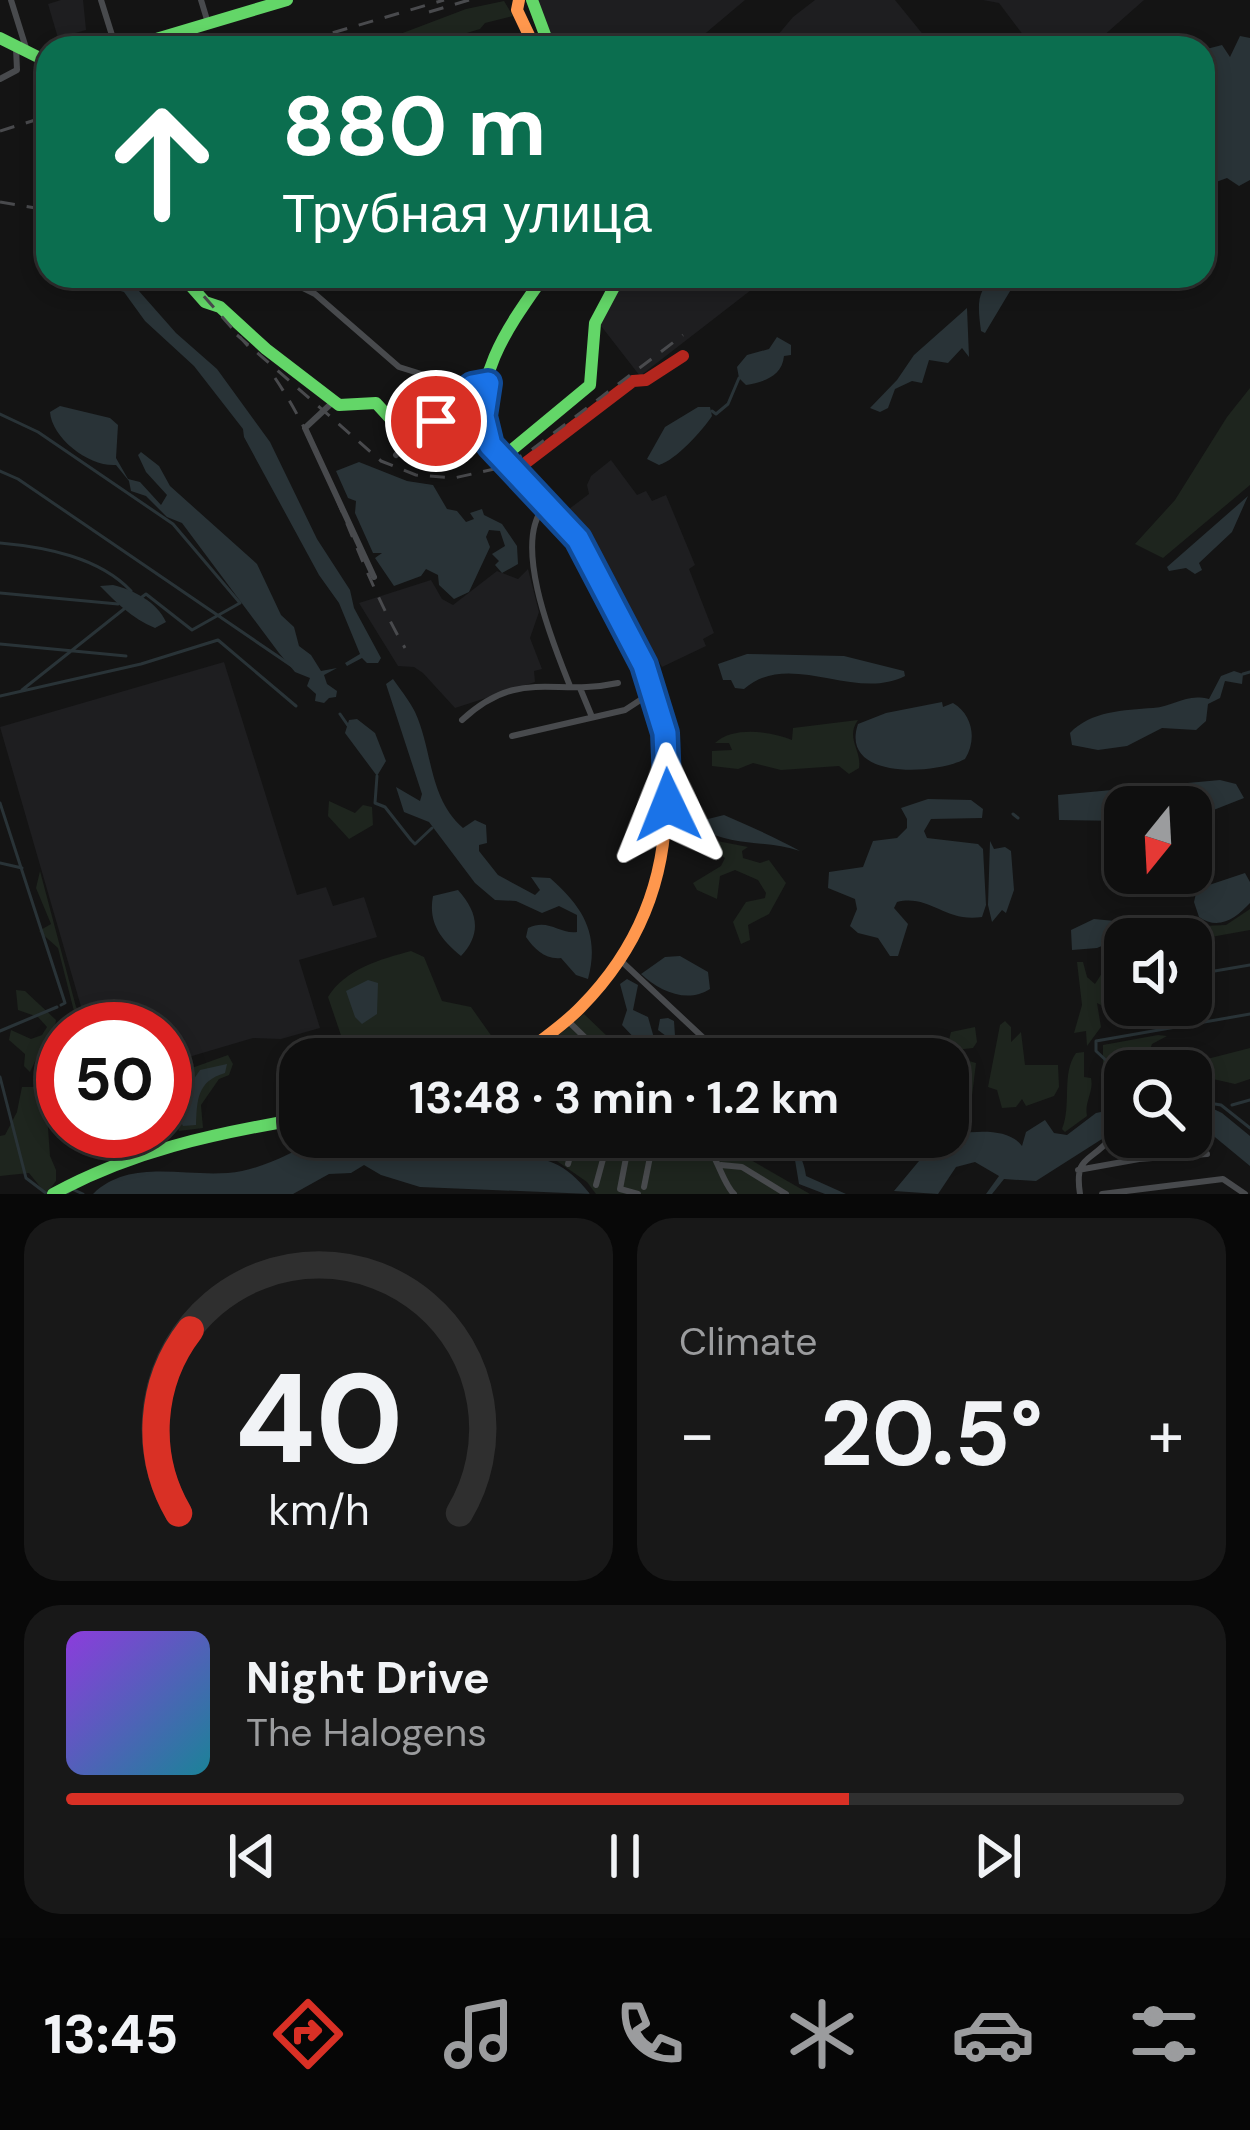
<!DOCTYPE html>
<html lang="en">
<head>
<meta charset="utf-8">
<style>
  :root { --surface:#0f0f0f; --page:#181818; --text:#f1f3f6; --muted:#9b9c9e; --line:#2f2f2f; --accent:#d93025 }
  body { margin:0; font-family:"DM Sans",sans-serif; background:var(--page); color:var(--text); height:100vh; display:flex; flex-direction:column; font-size:45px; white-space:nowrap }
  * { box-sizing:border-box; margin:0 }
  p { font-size:39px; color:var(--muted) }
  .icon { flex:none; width:66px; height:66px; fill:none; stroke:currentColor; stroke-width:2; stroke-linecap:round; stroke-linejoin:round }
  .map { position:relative; height:1194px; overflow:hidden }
  .drawer { display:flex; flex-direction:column; gap:24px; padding:24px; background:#080808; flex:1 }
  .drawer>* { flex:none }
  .guide { position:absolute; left:36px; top:36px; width:1179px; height:252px; border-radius:36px; box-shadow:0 6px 18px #0003,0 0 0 3px var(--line); background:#0b6e4f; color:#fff; overflow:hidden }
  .needle { width:78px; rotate:198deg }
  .controls { position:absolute; left:1104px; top:786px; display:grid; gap:24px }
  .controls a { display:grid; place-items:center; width:108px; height:108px; border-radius:24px; background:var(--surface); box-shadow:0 6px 18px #0003,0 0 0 3px var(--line); font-size:60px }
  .speed { position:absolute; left:36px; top:1002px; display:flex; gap:24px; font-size:60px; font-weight:700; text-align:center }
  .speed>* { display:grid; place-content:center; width:156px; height:156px; border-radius:50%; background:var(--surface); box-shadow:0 6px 18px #0003,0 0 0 3px var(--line); line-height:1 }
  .speed .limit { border:18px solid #d22; background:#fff; color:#111 }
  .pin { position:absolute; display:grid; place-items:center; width:102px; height:102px; color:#fff; margin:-51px; border:6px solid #fff; border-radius:50%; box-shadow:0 3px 12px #0007 }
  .me { position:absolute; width:132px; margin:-66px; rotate:358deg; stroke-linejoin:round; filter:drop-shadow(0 0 9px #0008) }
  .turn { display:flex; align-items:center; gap:42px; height:252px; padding:0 48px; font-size:54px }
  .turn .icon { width:156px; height:156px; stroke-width:2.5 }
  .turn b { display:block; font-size:84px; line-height:102px }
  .big { font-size:90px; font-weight:700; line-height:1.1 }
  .drawer .card { flex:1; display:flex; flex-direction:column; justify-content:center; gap:18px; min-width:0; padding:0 42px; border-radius:36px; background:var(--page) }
  .drawer .dial { align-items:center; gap:0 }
  .dial svg { height:312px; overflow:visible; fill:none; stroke:var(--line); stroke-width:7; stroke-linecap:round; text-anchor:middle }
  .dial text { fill:var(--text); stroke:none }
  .song { display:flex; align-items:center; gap:36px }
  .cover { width:144px; height:144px; border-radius:18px; background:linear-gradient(135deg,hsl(270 70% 55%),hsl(190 70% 35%)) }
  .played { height:12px; border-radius:6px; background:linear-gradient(90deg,var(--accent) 70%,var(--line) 70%) }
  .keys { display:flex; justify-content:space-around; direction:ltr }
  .heat { display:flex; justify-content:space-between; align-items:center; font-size:66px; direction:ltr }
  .drawer .tiles { flex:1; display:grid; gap:24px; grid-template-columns:1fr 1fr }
  .card:last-child { grid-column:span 2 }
  .trip { position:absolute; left:279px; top:1038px; width:690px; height:120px; border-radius:36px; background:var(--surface); box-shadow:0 6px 18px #0003,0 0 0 3px var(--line); font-weight:700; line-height:120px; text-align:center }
  .tab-bar { display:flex; height:192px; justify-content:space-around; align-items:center; background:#060606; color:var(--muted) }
  .tab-bar .icon { width:84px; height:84px }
  .tab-bar .current { color:var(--accent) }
  .tab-bar b { font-size:54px; color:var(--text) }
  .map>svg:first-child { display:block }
  .built { fill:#1e1e20 }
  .green { fill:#1e251e }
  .water { fill:#293337 }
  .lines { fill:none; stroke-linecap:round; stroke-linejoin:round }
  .stream { stroke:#293337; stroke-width:3 }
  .street { stroke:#484a4d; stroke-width:6 }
  .fast { stroke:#63d668; stroke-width:12 }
  .slow { stroke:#ff974d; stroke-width:12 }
  .jam { stroke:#b3261e; stroke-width:12 }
  .rail { stroke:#494a4d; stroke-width:3; stroke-dasharray:15 12; stroke-linecap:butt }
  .route-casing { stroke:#114b97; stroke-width:30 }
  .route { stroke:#1a73e8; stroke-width:21 }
</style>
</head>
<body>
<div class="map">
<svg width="1250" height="1194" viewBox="0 0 1250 1194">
  <rect width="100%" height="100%" fill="#141414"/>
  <path class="built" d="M61 0H83L86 30 58 38 48 4Z
    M536 0H745L688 48H553Z
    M815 0H895L934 48H767L793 17Z
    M983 0H1144L1093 45 1033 48 999 3Z
    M626 276H769L640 376 598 322Z
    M611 460 637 495 646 491 652 501 666 495 695 565 689 569 714 633 703 639 706 646 662 667 645 636 639 638 614 590 617 588 612 586 596 555 595 544 592 545 580 524 574 528 561 515 589 494 587 485 591 476Z
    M528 569 539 612 530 638 542 669 534 671 535 682 455 708 423 673 414 667 398 666 359 603 431 580 442 599 453 605 497 571 518 579Z
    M224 662 297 895 326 887 333 906 364 897 377 937 299 960 320 1028 281 1039 253 1038 165 1064V1029H98L82 1010 0 727Z"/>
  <path class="green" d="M504 1 513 16 485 23 480 29 417 48H379V42L466 9Z
    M1250 388V485L1163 558 1135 544 1175 500 1227 417Z
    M858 720C845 738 862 750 859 768L849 774 839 766 781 770 753 763 738 769 712 766V751L732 750 729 743H715C733 726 770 731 792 740L793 728Z
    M329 801 355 813 363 805 372 807 373 825 349 839 328 816Z
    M707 839 748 847 742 851 743 858 760 863 769 860 786 883 769 914 748 925 750 940 741 944 733 922 746 902 765 898 766 893 758 880 735 870 720 876 717 899 697 890 693 883 721 866 725 858 705 845Z
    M40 871 76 1007 91 1026 76 1019 58 948 39 931 51 924 36 888Z
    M1250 909V930L1211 937 1205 953 1191 966 1194 950 1181 927 1226 925Z
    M1125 941V990L1115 1006 1105 1007 1097 1003 1101 1027 1087 1046 1086 1031 1074 1033 1082 1005 1077 962H1083L1087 977 1095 984 1104 970 1101 952 1112 943Z
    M411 951 424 957 442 1001 471 1007 495 1041 500 1059H365L372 1050 364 1048 348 1056 328 997C345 969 381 959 411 951Z
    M16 990 25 991 56 1020 52 1048 38 1055 30 1072 24 1066 25 1054 9 1040 11 1030 31 1039 42 1035 47 1027 38 1017 18 1010Z
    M584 1014 631 1059H544L543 1048Z
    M1005 1021 1011 1027V1042L1021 1032 1025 1065H1058L1059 1087 1054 1096 1026 1106 1022 1099 1016 1107 1002 1108 997 1090 988 1087 1000 1025Z
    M975 1027 977 1042 973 1048 955 1050V1057L976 1063 971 1104 968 1107 953 1102 948 1107V1059H944L951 1032Z
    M1158 1035 1167 1036 1152 1044 1149 1052 1211 1058 1250 1048V1079L1235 1084 1213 1079 1202 1088 1191 1086V1071H1125V1095L1112 1088 1103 1065V1045Z
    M1084 1052V1077L1091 1078C1094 1092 1084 1102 1087 1116L1065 1132 1062 1129C1072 1105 1061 1074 1076 1053Z
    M228 1055 233 1064 229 1075 219 1079 201 1105 203 1128 179 1131 167 1106 171 1084 189 1069Z
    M22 1087H34L46 1100 50 1156 56 1170V1181L46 1194 29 1173 0 1176V1136L5 1135 17 1112Z
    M544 1137H726L749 1159 810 1194H596L587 1182 544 1152Z"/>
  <path class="water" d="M1240 36 1250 38V180L1239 186 1227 178 1216 182 1211 178 1204 183 1203 191V50L1222 45 1230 57Z
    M70 276H119L131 282 176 333 217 369 270 442 317 539 350 590 354 608 381 658 378 663H367L362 658 347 666 345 663 360 654 339 603 319 575 244 437 243 429 194 366 145 321 124 292Z
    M997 276H1019L985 333 981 331C978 307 975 289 997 276Z
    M967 308 969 357 962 348 948 363 929 360 922 383 912 381 895 389 888 408 880 412 870 408 897 380 914 355Z
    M777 337 791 345V355L784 356C782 377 763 382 746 385L739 378 737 367 747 355 769 349Z
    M60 406 110 418 118 425 116 458 128 479 140 482 161 505 167 495 146 472 138 455 141 452 159 466 170 486 257 564 281 615 294 627 299 646 311 655 321 671 337 668 324 675 327 684 337 691 336 697 329 698 324 703 315 701 316 694 307 686 310 678 295 672 279 653 182 523 167 517 146 496 131 491 129 481 116 465C90 467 52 439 50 412Z
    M698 407H710L712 416C702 431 676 460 659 465L647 459 665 427Z
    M359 462 407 481 433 485 447 509 457 511 466 522 474 519 470 513 482 509 484 515 502 524 517 546 518 564 502 573 495 565 499 561 492 554 505 546 500 531 489 530 486 537 490 547 469 592 454 599 439 585 438 575 426 569 421 576 394 586 375 558 382 553H373L355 513 356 501 348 498 336 471Z
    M1248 496 1232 532 1199 563 1202 570 1195 574 1186 568 1169 571 1167 567Z
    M113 585C134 590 157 602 166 622L155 628C131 618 116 602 100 586Z
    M747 654 844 656 904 671 905 676C855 702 789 649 744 689L735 688 731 680H723L718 664Z
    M1234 671 1243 674 1242 684 1225 681 1220 698 1208 704 1206 721 1196 730 1162 728 1127 746 1098 750 1072 745 1070 733C1091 711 1124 710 1153 708 1175 706 1186 693 1209 699L1221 676Z
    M393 679C400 689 409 700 415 712 433 751 428 797 463 828L475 820 486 825 487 843 479 845V851L498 875 535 895 540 890 531 877 550 878C583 907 600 934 588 979L576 975 561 958C546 960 534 949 526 937L528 928C549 918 558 934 577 932V915L559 906 542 913 516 901 495 900 475 883 429 822 404 812 396 787 420 801 422 794 386 684Z
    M942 702 943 707 953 703C973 715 977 740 965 759 935 775 839 780 858 724L886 713Z
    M357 719 375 733 386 761 377 776 345 733 349 720Z
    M1220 780 1236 784 1244 798 1211 811 1191 813V807H1125V821L1059 820 1058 795Z
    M928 799 971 800 983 809 982 818 931 819 924 831 927 838 978 844 983 849 986 905 982 917C945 923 930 894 897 902L894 908 908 924 898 956H890L878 938 858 933 850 926 857 909 855 899 828 888 829 872 863 867 873 841 897 838 907 828V819L901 808Z
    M724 815C749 826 775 837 800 851 767 840 732 847 699 828L700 821Z
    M990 841 994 849 1005 847 1011 851 1014 890 1006 913 1002 910 992 922 988 905Z
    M1245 873 1250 882V903C1236 918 1219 931 1199 917L1194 902 1197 889Z
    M458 890C478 912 482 934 461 956 440 939 428 922 433 896Z
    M1094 919 1125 922 1127 927 1141 929 1097 948 1072 950 1071 930Z
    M680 956 708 972 710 989C687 1004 659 991 641 974L665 957Z
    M627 979 638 985 633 1010 648 1017 656 1045 674 1042 658 1030 660 1019 668 1018 674 1021 675 1036 693 1040 704 1059H696L688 1046 671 1050 666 1059H644L640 1044 622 1025 627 1010 620 984Z
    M368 980 378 983 377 1014 362 1024 355 1017 346 991Z
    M227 1064 225 1073C197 1081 197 1100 196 1125L183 1126 170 1101 172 1090 187 1089 200 1070Z
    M1199 1102 1222 1113 1250 1136V1166L1210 1133 1191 1128V1103Z
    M1125 1107V1130L1113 1132 1036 1181 1004 1179 992 1194H986L999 1176 975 1162 956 1167 938 1194 894 1191 939 1137C961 1133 1006 1124 1022 1146L1026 1132 1045 1120 1054 1133 1067 1135 1096 1113Z
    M321 1137C359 1137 396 1139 434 1145 447 1147 458 1154 470 1156 523 1163 550 1142 590 1194L420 1187 381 1175 364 1165 351 1173 329 1174 293 1194H93C133 1155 193 1181 242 1171 270 1165 296 1151 321 1137Z
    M738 1137H748L757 1143C785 1131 803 1150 806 1176L846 1194H825L799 1184 795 1160 782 1149C764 1154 751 1152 738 1137Z"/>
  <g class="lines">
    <path class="stream" d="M712 411 716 414 728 404 739 378
      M0 414 38 432 173 524 240 603 192 630 146 594 142 597
      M0 471 18 479 292 666
      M0 543C45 547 99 557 131 591
      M0 593 118 604
      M0 644 126 656
      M1243 674 1250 672
      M22 690 124 609
      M0 696 141 664 218 640 296 706
      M340 714 349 727
      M377 776 375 803 385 807 411 840 415 844 432 828
      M0 803 65 1003 61 1005
      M1013 814 1018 818
      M0 863 22 868
      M1191 975 1250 965
      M1110 988 1125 985
      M0 1031 57 1007
      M0 1077 26 1178 47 1194
      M1125 1078 1096 1051V1041L1250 1014
      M1191 1100 1221 1105 1250 1128
      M1232 1105 1250 1100
      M66 1194 72 1189 83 1194"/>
    <path class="street" d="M11 0 26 48
      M101 0 116 48
      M201 0 208 23
      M0 79 17 70 16 48
      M279 276 315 294 399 367 431 377 459 398
      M334 401 305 428 374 577
      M396 455C410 439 467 386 484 383
      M547 504C509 538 554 646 570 686
      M580 688 592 717
      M462 720C520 667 553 697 618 683
      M512 736 625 710 651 693
      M619 959 726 1059
      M568 1021 607 1059
      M548 1038 558 1059
      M630 1137 620 1189 638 1194
      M700 1137C718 1155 722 1183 734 1194
      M810 1137C846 1164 855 1151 896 1146
      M568 1164 575 1137
      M721 1165 742 1167 786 1194
      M1078 1170 1139 1159 1207 1154
      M596 1185 609 1137
      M644 1187 654 1137
      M1080 1194C1074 1155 1090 1163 1110 1139L1125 1135
      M1102 1194 1223 1179 1245 1194"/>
    <path class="fast" d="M532 0 550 48
      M0 38 48 62
      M126 48 287 0
      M182 276 205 302 220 307 266 349 339 405 376 403 409 439
      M488 440C468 380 511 323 544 276
      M502 458 590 385 595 323 620 276
      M53 1194C132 1151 212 1134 300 1119"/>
    <path class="slow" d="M519 0 517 10 535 48
      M488 440C510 481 555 503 580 542 671 686 715 871 581 1007 563 1026 538 1042 517 1059"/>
    <path class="jam" d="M515 471 633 381 646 380 683 356"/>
    <path class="rail" d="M429 12 469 0
      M252 48 296 39
      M281 48 444 0
      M0 131 48 116
      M0 202 48 210
      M186 276 248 346
      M237 335 381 461 416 475 454 478 499 468 530 451 683 335
      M275 378C331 461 355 563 405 648"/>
  </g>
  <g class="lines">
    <g class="route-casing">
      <path id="route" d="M436 421 472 386 488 383 483 416 490 445 578 539 644 665 665 733 668 805"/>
    </g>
    <use href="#route" class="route"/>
  </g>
</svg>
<div class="controls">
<a><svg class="needle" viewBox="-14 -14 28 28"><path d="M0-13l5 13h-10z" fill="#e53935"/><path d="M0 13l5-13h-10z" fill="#9b9c9e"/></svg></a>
<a><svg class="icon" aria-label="sound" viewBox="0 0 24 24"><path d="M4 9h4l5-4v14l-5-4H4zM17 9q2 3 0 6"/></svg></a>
<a><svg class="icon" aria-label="search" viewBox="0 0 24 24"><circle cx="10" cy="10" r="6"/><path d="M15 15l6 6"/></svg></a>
</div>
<div class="speed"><div class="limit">50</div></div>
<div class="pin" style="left:436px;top:421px;background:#d93025"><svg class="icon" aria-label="arrive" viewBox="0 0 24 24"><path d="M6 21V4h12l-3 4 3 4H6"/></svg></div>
<svg class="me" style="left:668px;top:805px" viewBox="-20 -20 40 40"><path d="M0-17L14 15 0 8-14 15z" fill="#1a73e8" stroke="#fff" stroke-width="4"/></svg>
<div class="trip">13:48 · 3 min · 1.2 km</div>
<div class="guide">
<div class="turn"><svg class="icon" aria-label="ahead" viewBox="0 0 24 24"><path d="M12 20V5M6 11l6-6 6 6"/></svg><div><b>880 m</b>Трубная улица</div></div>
</div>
</div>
<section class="drawer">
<div class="tiles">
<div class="card dial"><svg viewBox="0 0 100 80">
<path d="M14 69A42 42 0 1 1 86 69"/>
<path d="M14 69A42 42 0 0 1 17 22" stroke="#d93025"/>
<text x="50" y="56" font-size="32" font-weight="700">40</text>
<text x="50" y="72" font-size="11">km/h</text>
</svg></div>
<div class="card"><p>Climate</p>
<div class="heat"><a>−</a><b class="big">20.5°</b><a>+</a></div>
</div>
<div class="card">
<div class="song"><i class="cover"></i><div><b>Night Drive</b><p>The Halogens</p></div></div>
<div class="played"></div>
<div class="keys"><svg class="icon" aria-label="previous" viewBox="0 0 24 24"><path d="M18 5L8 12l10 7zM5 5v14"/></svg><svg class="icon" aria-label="pause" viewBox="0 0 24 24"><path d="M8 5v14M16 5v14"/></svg><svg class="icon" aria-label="next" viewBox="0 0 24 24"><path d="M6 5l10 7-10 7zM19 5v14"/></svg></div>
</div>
</div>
</section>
<nav class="tab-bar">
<b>13:45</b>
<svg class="icon current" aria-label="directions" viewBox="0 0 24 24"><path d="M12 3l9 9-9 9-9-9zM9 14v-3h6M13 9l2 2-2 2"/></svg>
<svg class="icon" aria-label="music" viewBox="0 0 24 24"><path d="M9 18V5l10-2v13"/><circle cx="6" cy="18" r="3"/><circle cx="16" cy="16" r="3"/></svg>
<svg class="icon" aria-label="phone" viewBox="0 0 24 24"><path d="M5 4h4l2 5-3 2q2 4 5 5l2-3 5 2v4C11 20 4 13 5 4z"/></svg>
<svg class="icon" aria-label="climate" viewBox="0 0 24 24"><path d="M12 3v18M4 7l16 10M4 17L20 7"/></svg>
<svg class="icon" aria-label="car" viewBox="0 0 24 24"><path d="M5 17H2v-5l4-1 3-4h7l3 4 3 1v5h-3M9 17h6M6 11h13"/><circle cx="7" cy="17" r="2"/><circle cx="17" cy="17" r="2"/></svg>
<svg class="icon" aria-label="filters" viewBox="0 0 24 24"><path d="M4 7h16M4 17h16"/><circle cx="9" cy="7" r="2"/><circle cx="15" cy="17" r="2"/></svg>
</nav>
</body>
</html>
